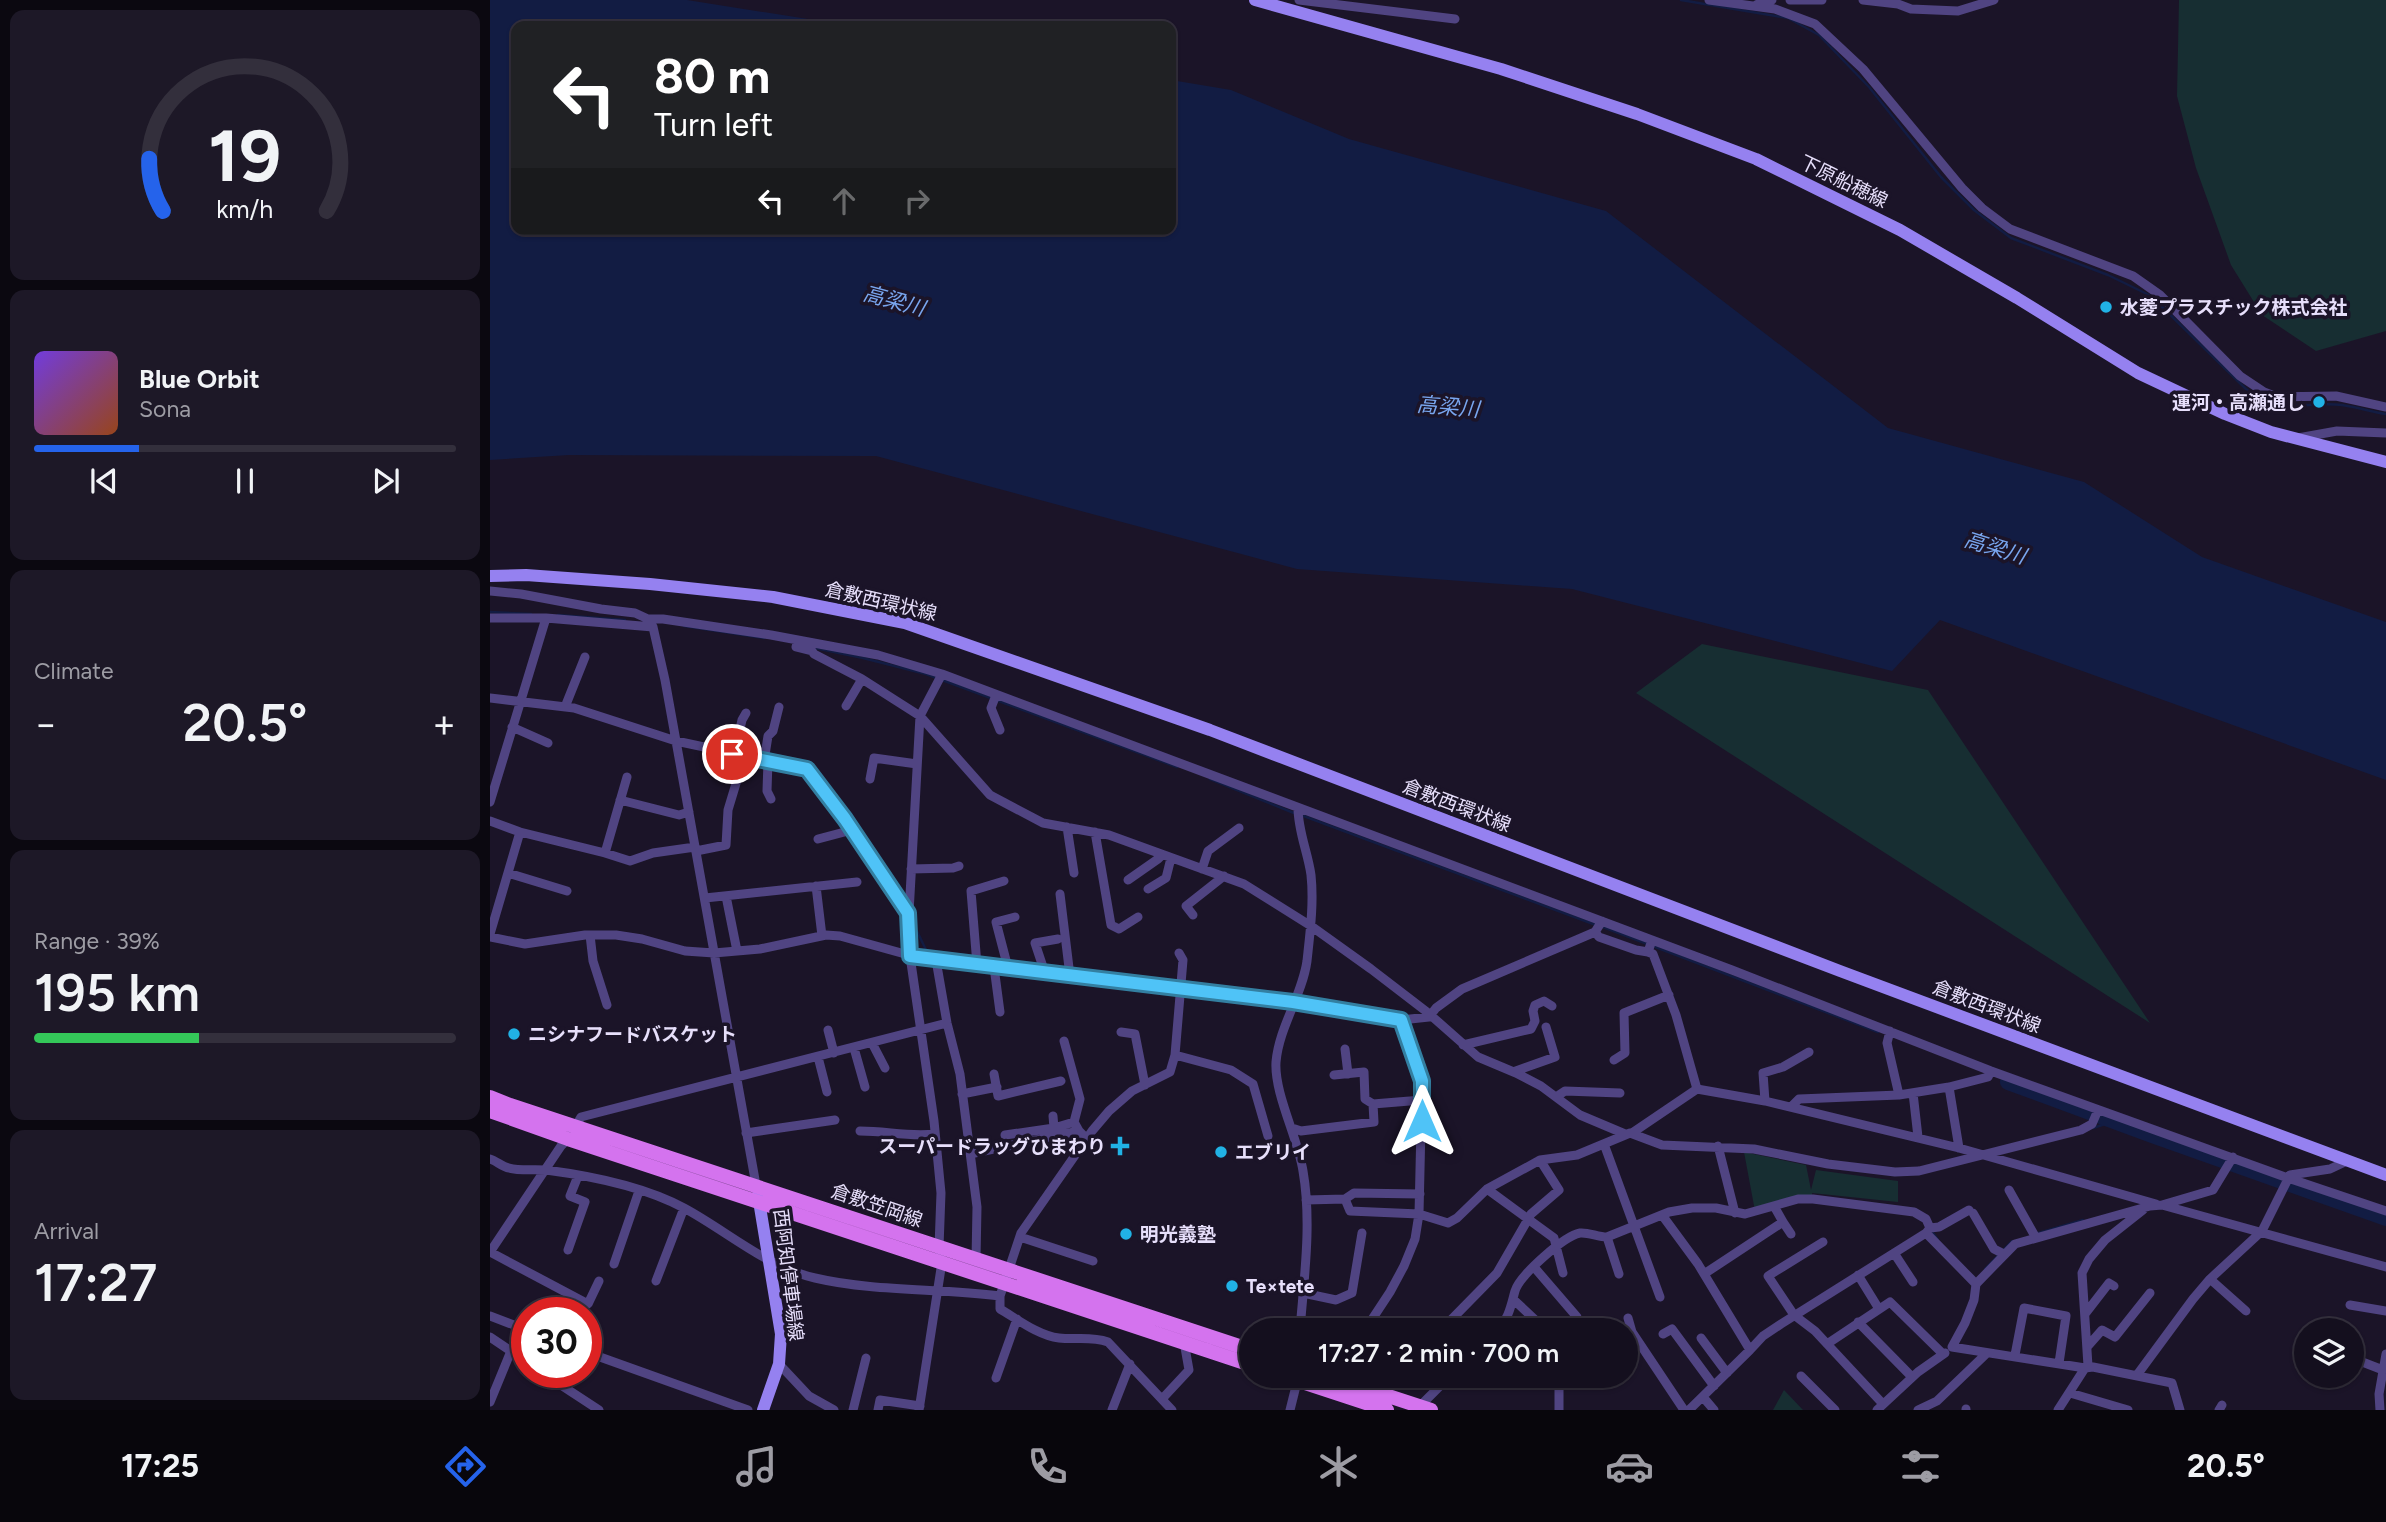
<!DOCTYPE html>
<html lang="en">
<head>
<meta charset="utf-8">
<style>
  :root { --surface:#140f1e; --page:#1d1827; --text:#f1f3f6; --muted:#9d9ca4; --line:#332f3c; --accent:#2563eb }
  body { margin:0; font-family:Figtree,"Noto Sans JP",sans-serif; background:var(--page); color:var(--text); height:100vh; display:flex; flex-direction:column; font-size:26px; white-space:nowrap }
  * { box-sizing:border-box; margin:0 }
  p { font-size:23px; color:var(--muted) }
  .icon { flex:none; width:38px; height:38px; fill:none; stroke:currentColor; stroke-width:2; stroke-linecap:round; stroke-linejoin:round }
  .map { position:relative; flex:1; overflow:hidden }
  .drawer { display:flex; flex-direction:column; gap:10px; padding:10px; background:#0b0810; width:490px }
  .drawer>* { flex:none }
  .banner { position:absolute; left:21px; top:21px; width:665px; height:214px; border-radius:14px; box-shadow:0 2px 5px #0004,0 0 0 2px var(--line); background:#202124; color:#fff; overflow:hidden }
  .tools { position:absolute; left:1804px; top:1318px; display:grid; gap:14px }
  .tools a { display:grid; place-items:center; width:70px; height:70px; border-radius:50%; background:var(--surface); box-shadow:0 2px 5px #0004,0 0 0 2px var(--line); font-size:35px }
  .speed { position:absolute; left:21px; top:1297px; display:flex; gap:14px; font-size:35px; font-weight:700; text-align:center }
  .speed>* { display:grid; place-content:center; width:91px; height:91px; border-radius:50%; background:var(--surface); box-shadow:0 2px 5px #0004,0 0 0 2px var(--line); line-height:1 }
  .speed .limit { border:10px solid #d22; background:#fff; color:#111 }
  .pin { position:absolute; display:grid; place-items:center; width:60px; height:60px; color:#fff; margin:-30px; border:4px solid #fff; border-radius:50%; box-shadow:0 2px 7px #0007 }
  .me { position:absolute; width:77px; margin:-38px; rotate:0deg; stroke-linejoin:round; filter:drop-shadow(0 0 5px #0008) }
  .turn { display:flex; align-items:center; gap:24px; height:147px; padding:0 28px; font-size:32px }
  .turn .icon { width:91px; height:91px; stroke-width:2.5 }
  .turn b { display:block; font-size:49px; line-height:60px }
  .lanes { display:flex; align-items:center; height:66px; padding:0 28px; background:#0003; justify-content:center; gap:35px; direction:ltr }
  .lanes .off { opacity:.35 }
  .big { font-size:52px; font-weight:600; line-height:1.1 }
  .drawer .tile { flex:1; display:flex; flex-direction:column; justify-content:center; gap:10px; min-width:0; padding:0 24px; border-radius:14px; background:var(--page) }
  .drawer .dial { align-items:center; gap:0 }
  .dial svg { height:182px; overflow:visible; fill:none; stroke:var(--line); stroke-width:7; stroke-linecap:round; text-anchor:middle }
  .dial text { fill:var(--text); stroke:none }
  .song { display:flex; align-items:center; gap:21px }
  .cover { width:84px; height:84px; border-radius:10px; background:linear-gradient(135deg,hsl(260 70% 55%),hsl(20 70% 35%)) }
  .played { height:7px; border-radius:4px; background:linear-gradient(90deg,var(--accent) 25%,var(--line) 25%) }
  .keys { display:flex; justify-content:space-around; direction:ltr }
  .heat { display:flex; justify-content:space-between; align-items:center; font-size:38px; direction:ltr }
  .charge { height:10px; border-radius:5px; background:linear-gradient(90deg,#34c759 39%,var(--line) 0) }
  .trip { position:absolute; left:749px; top:1318px; width:399px; height:70px; border-radius:35px; background:var(--surface); box-shadow:0 2px 5px #0004,0 0 0 2px var(--line); font-weight:600; line-height:70px; text-align:center }
  .menu { display:flex; height:112px; justify-content:space-around; align-items:center; background:#08060c; color:var(--muted) }
  .menu .icon { width:49px; height:49px }
  .menu .active { color:var(--accent) }
  .menu b { font-size:32px; color:var(--text) }
  main { display:flex; flex:1; min-height:0 }
  .map>svg:first-child { display:block }
  .green { fill:#172e32 }
  .water { fill:#121c43 }
  .lines { fill:none; stroke-linecap:round; stroke-linejoin:round }
  .stream { stroke:#121c43; stroke-width:2.5 }
  .river { stroke:#121c43; stroke-width:16 }
  .street { stroke:#504482; stroke-width:9 }
  .secondary { stroke:#9581f0; stroke-width:12 }
  .primary { stroke:#d473ee; stroke-width:14 }
  .route-casing { stroke:#337fa1; stroke-width:18 }
  .route { stroke:#4fc3f7; stroke-width:12 }
  .poi-dot { fill:#21b2e5; stroke:#1b1428; stroke-width:2.5 }
  .labels { text-anchor:middle; stroke-width:7; stroke-linejoin:round; paint-order:stroke }
  .street-label { font-size:19px; fill:#e7dffb; stroke:#1b1428 }
  .poi-label { font-size:19px; font-weight:bold; fill:#e7dffb; stroke:#1b1428; text-anchor:start }
  .water-label { font-size:21px; font-style:italic; fill:#79a6ef; stroke:#1b1428 }
</style>
</head>
<body>
<main>
<section class="drawer">
<div class="tile dial"><svg viewBox="0 0 100 80">
<path d="M14 69A42 42 0 1 1 86 69"/>
<path d="M14 69A42 42 0 0 1 8 46" stroke="#2563eb"/>
<text x="50" y="56" font-size="32" font-weight="700">19</text>
<text x="50" y="72" font-size="11">km/h</text>
</svg></div>
<div class="tile">
<div class="song"><i class="cover"></i><div><b>Blue Orbit</b><p>Sona</p></div></div>
<div class="played"></div>
<div class="keys"><svg class="icon" aria-label="previous" viewBox="0 0 24 24"><path d="M18 5L8 12l10 7zM5 5v14"/></svg><svg class="icon" aria-label="pause" viewBox="0 0 24 24"><path d="M8 5v14M16 5v14"/></svg><svg class="icon" aria-label="next" viewBox="0 0 24 24"><path d="M6 5l10 7-10 7zM19 5v14"/></svg></div>
</div>
<div class="tile"><p>Climate</p>
<div class="heat"><a>−</a><b class="big">20.5°</b><a>+</a></div>
</div>
<div class="tile"><p>Range · 39%</p><b class="big">195 km</b><div class="charge"></div></div>
<div class="tile"><p>Arrival</p><b class="big">17:27</b></div>
</section>
<div class="map">
<svg width="1896" height="1410" viewBox="0 0 1896 1410">
  <rect width="100%" height="100%" fill="#1b1428"/>
  <path class="green" d="M1689 0H1896V331L1826 351 1772 315 1741 265 1706 168 1687 96Z
    M1212 644 1438 690 1660 1023 1146 693Z
    M1254 1152 1316 1165 1321 1190 1326 1170 1408 1181V1202L1322 1193 1323 1200 1265 1211Z
    M1294 1390 1313 1410H1283Z"/>
  <path class="water" d="M0 0H197L362 26H26V229H681V80L741 90 859 139 1116 211 1398 428 1594 482 1712 557 1896 622V780L1450 620 1402 671 1082 589 807 569 386 456 79 455 0 460Z"/>
  <g class="lines">
    <path class="stream" d="M1191 0 1298 18 1329 35 1379 87 1451 177 1484 210 1521 238 1618 275 1661 296 1756 389C1793 416 1812 401 1852 405 1867 407 1882 412 1896 414
      M0 612 41 614
      M68 615 135 620
      M194 626 274 638
      M325 648 373 658 436 674 687 767
      M720 779 804 813
      M811 815 1106 925
      M423 923 439 956H442
      M1113 927 1388 1032
      M1603 1128 1624 1121
      M1443 1233 1448 1240
      M1545 1234 1593 1220
      M1495 1269 1522 1241"/>
    <path class="river" d="M1518 1082 1662 1135 1896 1218"/>
    <path class="street" d="M809 0 965 19
      M1219 0 1285 9 1325 24 1373 69 1472 188 1492 208 1520 229 1643 276 1670 295 1750 376 1774 392 1787 397 1846 396 1896 407
      M1300 0H1332
      M1373 0 1408 4 1421 9 1468 11 1504 0
      M1266 5 1274 1 1282 0
      M1808 438 1847 431 1896 433
      M0 591 31 594 111 609 145 613 158 619 163 627 175 680 266 1185
      M0 618H56L163 627
      M158 619H173L281 635 388 655 452 674 1242 970 1501 1071 1798 1178 1896 1211
      M308 640 306 647 322 651 324 654 372 679 430 716 500 795 553 823 619 835 754 884 821 926 881 969 937 1012 988 1057 1026 1073 1051 1086 1090 1115 1135 1134
      M506 695 501 708 510 730
      M0 698 84 708 186 741 317 769 355 819 419 913
      M356 706 372 679
      M75 707 95 657
      M22 727 58 743
      M244 755 252 720 256 713
      M274 761 278 736 283 731 289 707
      M278 761 277 791 281 799
      M380 779 384 758 427 764
      M130 800 189 815 199 812
      M0 802 56 618
      M808 808C808 831 818 853 821 875 824 903 820 933 817 961 812 996 789 1027 786 1062 784 1093 808 1138 813 1171 822 1223 814 1278 810 1330
      M0 821 30 832 115 853 137 777
      M577 827 584 873
      M605 832 621 925 629 929 648 917
      M328 839 362 830
      M206 851 236 845 238 810 254 757
      M115 853 140 861 163 853 205 847
      M421 869 463 868 469 866
      M712 869 718 851 749 828
      M18 873 77 891
      M638 880 668 859 672 855
      M326 886 332 936
      M658 889 676 878 681 858
      M570 894 580 976
      M236 896 247 951
      M215 898 367 882
      M703 915 696 906 734 876
      M1105 932 1109 937 1146 950 1158 952
      M0 934 30 832
      M100 935 103 961 117 1005
      M0 937 35 944 95 935H126L152 939 195 951 224 953 270 949 336 935 350 936 433 959 653 982 803 1002 911 1020 939 1017 946 1008 972 989 1105 932 1112 921
      M1162 940 1158 952 1163 954 1186 1015 1207 1089
      M446 960 457 1023 470 1074 487 1207 486 1259
      M487 965 481 891 514 881
      M504 967 510 1012
      M518 968 506 922 525 917
      M555 973 545 943 568 939
      M338 1030 344 1053
      M1400 1031 1397 1043 1409 1095
      M631 1032 645 1034 655 1085
      M574 1041 590 1099 584 1122 589 1131
      M382 1043 395 1068
      M973 1045 1041 1029 1045 1021 1043 1011 1045 1005 1054 1001 1062 1006
      M364 1048 375 1087
      M855 1049 858 1074
      M1319 1052 1293 1067 1273 1073 1275 1101 1469 1148 1666 1204
      M685 1055 741 1070 763 1084 778 1136
      M328 1057 337 1092
      M1124 1060 1135 1053 1134 1013 1179 995
      M1023 1072 1065 1057 1056 1027
      M504 1074 508 1096 571 1081
      M844 1075 874 1072 875 1099 883 1104
      M1459 1087 1469 1148
      M1423 1093 1428 1137
      M472 1094 507 1087
      M1066 1097 1075 1091 1130 1093
      M1302 1106 1309 1099 1409 1095 1459 1087 1498 1077 1501 1071
      M563 1116 564 1128
      M802 1128 811 1131 884 1122 883 1104 932 1100
      M370 1131C397 1131 418 1137 445 1134
      M256 1133 345 1120
      M1142 1133 1207 1089 1275 1101
      M515 1135 564 1128 584 1122
      M1114 1144 1170 1297
      M1228 1146 1245 1213
      M480 1154 589 1131 597 1139
      M0 1159C7 1161 12 1167 19 1168 30 1171 44 1169 56 1170 102 1176 153 1186 194 1208 237 1231 276 1267 325 1278 385 1292 448 1288 510 1296
      M997 1189 1064 1238 1073 1273
      M1519 1190 1546 1238
      M855 1199 860 1211 929 1214 958 1223 967 1218 997 1189 1050 1160 1087 1155 1140 1133 1172 1145 1264 1149 1338 1164 1405 1172 1429 1171 1591 1130 1602 1124 1608 1110
      M816 1200 855 1199 864 1193 930 1194
      M1672 1205 1723 1190 1743 1157
      M1483 1213 1504 1249 1514 1254
      M1172 1215 1208 1264 1260 1350 1199 1410
      M1293 1222 1301 1234
      M1440 1228 1449 1227 1479 1210
      M530 1237 603 1261
      M1117 1237 1129 1274
      M1333 1242 1278 1276 1304 1315 1325 1331 1393 1404
      M78 1250 95 1202 80 1196 88 1176
      M0 1252 71 1146 78 1139 91 1117 457 1023
      M0 1252 98 1304 109 1281
      M1404 1253 1423 1282
      M124 1264 149 1191
      M1044 1267 1087 1317 1088 1330
      M1214 1274 1293 1222 1284 1206
      M1368 1275 1389 1309
      M1720 1279 1756 1311
      M166 1281 194 1208
      M813 1293 846 1300 862 1293 872 1233
      M1024 1300 1056 1330
      M1860 1305 1896 1311
      M1595 1314 1619 1283 1624 1286
      M0 1316 37 1330
      M1138 1318 1142 1332 1194 1410
      M1368 1322 1422 1377
      M875 1330 900 1292 914 1266 925 1239 929 1214 932 1081 911 1020
      M947 1330 957 1324 1007 1273 1041 1214 1069 1190 1050 1160
      M1007 1330C1019 1319 1021 1305 1025 1291 1030 1275 1074 1236 1090 1233 1098 1232 1108 1237 1117 1237L1179 1212 1202 1208H1226L1255 1214 1308 1199H1323L1424 1212 1436 1219 1440 1228 1436 1233 1486 1284
      M1173 1334 1182 1329 1224 1386
      M0 1337 37 1362
      M1211 1338 1237 1373
      M1337 1344 1400 1302 1453 1354
      M1597 1347 1612 1330 1625 1337 1660 1293
      M1260 1350 1273 1336 1291 1324 1436 1233
      M96 1352 258 1410
      M1525 1355 1534 1308 1576 1316 1569 1363
      M1862 1358 1893 1370
      M289 1364 319 1396 344 1410
      M1598 1366 1592 1273 1599 1259 1615 1240 1653 1210
      M51 1372 109 1410
      M1647 1375 1703 1299 1720 1279 1772 1231 1800 1175 1840 1169 1857 1161
      M1012 1376 1015 1381 1022 1376
      M1067 1376 1099 1381 1100 1376
      M1311 1376 1345 1410
      M506 1378 527 1319
      M1069 1378V1410
      M882 1390 899 1376
      M1580 1393 1638 1410
      M1213 1397 1224 1410
      M672 1399 699 1370 694 1342
      M0 1402 21 1351
      M927 1409 960 1376
      M1476 1409V1410
      M363 1410 376 1358
      M388 1410 390 1400 430 1406
      M429 1410 452 1262 449 1247 451 1193 444 1121 420 956 419 913 430 716 452 674
      M622 1410 640 1364
      M682 1410 618 1342C601 1336 586 1340 569 1338 549 1336 527 1319 510 1309V1296L531 1233 602 1131 619 1111 642 1091 680 1072 685 1055 693 960 689 953
      M800 1410 808 1378
      M1387 1410 1428 1372 1455 1353
      M1428 1410 1447 1401 1496 1354
      M1568 1410 1595 1368
      M1690 1410 1682 1383 1603 1367 1595 1368 1462 1347 1475 1323 1484 1300 1486 1284 1525 1244 1660 1206 1672 1205 1896 1267
      M1729 1410 1732 1405
      M1890 1410 1889 1394 1896 1354"/>
    <path class="secondary" d="M765 0 1011 69 1147 114 1266 159 1410 230 1527 298 1648 373 1735 414 1781 432 1896 462
      M0 576 36 575 160 584 283 597 415 623 720 730 1350 971 1896 1175
      M268 1195 291 1334 289 1364 273 1410"/>
    <path class="primary" d="M0 1097 20 1105 761 1350
      M0 1111 78 1139 761 1365
      M794 1376 897 1410
      M837 1376 941 1410"/>
  </g>
  <g class="lines">
    <g class="route-casing">
      <path id="route" d="M242 754 317 769 355 819 418 913 420 956 803 1002 911 1020 932 1081V1121"/>
    </g>
    <use href="#route" class="route"/>
  </g>
  <g class="poi-dot">
    <circle cx="1616" cy="307" r="7"/>
    <circle cx="1829" cy="402" r="7"/>
    <circle cx="24" cy="1034" r="7"/>
    <path d="M626.5 1135.5h7v7h7v7h-7v7h-7v-7h-7v-7h7z"/>
    <circle cx="731" cy="1152" r="7"/>
    <circle cx="636" cy="1234" r="7"/>
    <circle cx="742" cy="1286" r="7"/>
  </g>
  <g class="labels">
    <g class="street-label">
      <text transform="translate(1354 181) rotate(26)" y="7">下原船穂線</text>
      <text transform="translate(391 601) rotate(13)" y="7">倉敷西環状線</text>
      <text transform="translate(967 805) rotate(21)" y="7">倉敷西環状線</text>
      <text transform="translate(1497 1006) rotate(21)" y="7">倉敷西環状線</text>
      <text transform="translate(387 1205) rotate(19)" y="7">倉敷笠岡線</text>
      <text transform="translate(299 1275) rotate(83)" y="7">西阿知停車場線</text>
    </g>
    <g class="poi-label">
      <text x="1630" y="314">水菱プラスチック株式会社</text>
      <text x="1815" y="409" text-anchor="end">運河・高瀬通し</text>
      <text x="38" y="1041">ニシナフードバスケット</text>
      <text x="616" y="1153" text-anchor="end">スーパードラッグひまわり</text>
      <text x="745" y="1159">エブリイ</text>
      <text x="650" y="1241">明光義塾</text>
      <text x="756" y="1293">Te×tete</text>
    </g>
    <g class="water-label">
      <text transform="translate(404 301) rotate(15)" y="7">高梁川</text>
      <text transform="translate(958 407) rotate(5)" y="7">高梁川</text>
      <text transform="translate(1505 548) rotate(17)" y="7">高梁川</text>
    </g>
  </g>
</svg>
<div class="tools">
<a><svg class="icon" aria-label="layers" viewBox="0 0 24 24"><path d="M12 4l9 5-9 5-9-5zM3 14l9 5 9-5"/></svg></a>
</div>
<div class="speed"><div class="limit">30</div></div>
<div class="pin" style="left:242px;top:754px;background:#d93025"><svg class="icon" aria-label="arrive" viewBox="0 0 24 24"><path d="M6 21V4h12l-3 4 3 4H6"/></svg></div>
<svg class="me" style="left:932px;top:1121px" viewBox="-20 -20 40 40"><path d="M0-17L14 15 0 8-14 15z" fill="#4fc3f7" stroke="#fff" stroke-width="4"/></svg>
<div class="trip">17:27 · 2 min · 700 m</div>
<div class="banner">
<div class="turn"><svg class="icon" aria-label="left" viewBox="0 0 24 24"><path d="M17 20v-9H6M10 6l-5 5 5 5"/></svg><div><b>80 m</b>Turn left</div></div>
<div class="lanes"><svg class="icon" aria-label="left" viewBox="0 0 24 24"><path d="M17 20v-9H6M10 6l-5 5 5 5"/></svg><svg class="icon off" aria-label="ahead" viewBox="0 0 24 24"><path d="M12 20V5M6 11l6-6 6 6"/></svg><svg class="icon off" aria-label="right" viewBox="0 0 24 24"><path d="M7 20v-9h11M14 6l5 5-5 5"/></svg></div>
</div>
</div>
</main>
<nav class="menu">
<b>17:25</b>
<svg class="icon active" aria-label="directions" viewBox="0 0 24 24"><path d="M12 3l9 9-9 9-9-9zM9 14v-3h6M13 9l2 2-2 2"/></svg>
<svg class="icon" aria-label="music" viewBox="0 0 24 24"><path d="M9 18V5l10-2v13"/><circle cx="6" cy="18" r="3"/><circle cx="16" cy="16" r="3"/></svg>
<svg class="icon" aria-label="phone" viewBox="0 0 24 24"><path d="M5 4h4l2 5-3 2q2 4 5 5l2-3 5 2v4C11 20 4 13 5 4z"/></svg>
<svg class="icon" aria-label="climate" viewBox="0 0 24 24"><path d="M12 3v18M4 7l16 10M4 17L20 7"/></svg>
<svg class="icon" aria-label="car" viewBox="0 0 24 24"><path d="M5 17H2v-5l4-1 3-4h7l3 4 3 1v5h-3M9 17h6M6 11h13"/><circle cx="7" cy="17" r="2"/><circle cx="17" cy="17" r="2"/></svg>
<svg class="icon" aria-label="filters" viewBox="0 0 24 24"><path d="M4 7h16M4 17h16"/><circle cx="9" cy="7" r="2"/><circle cx="15" cy="17" r="2"/></svg>
<b>20.5°</b>
</nav>
</body>
</html>
